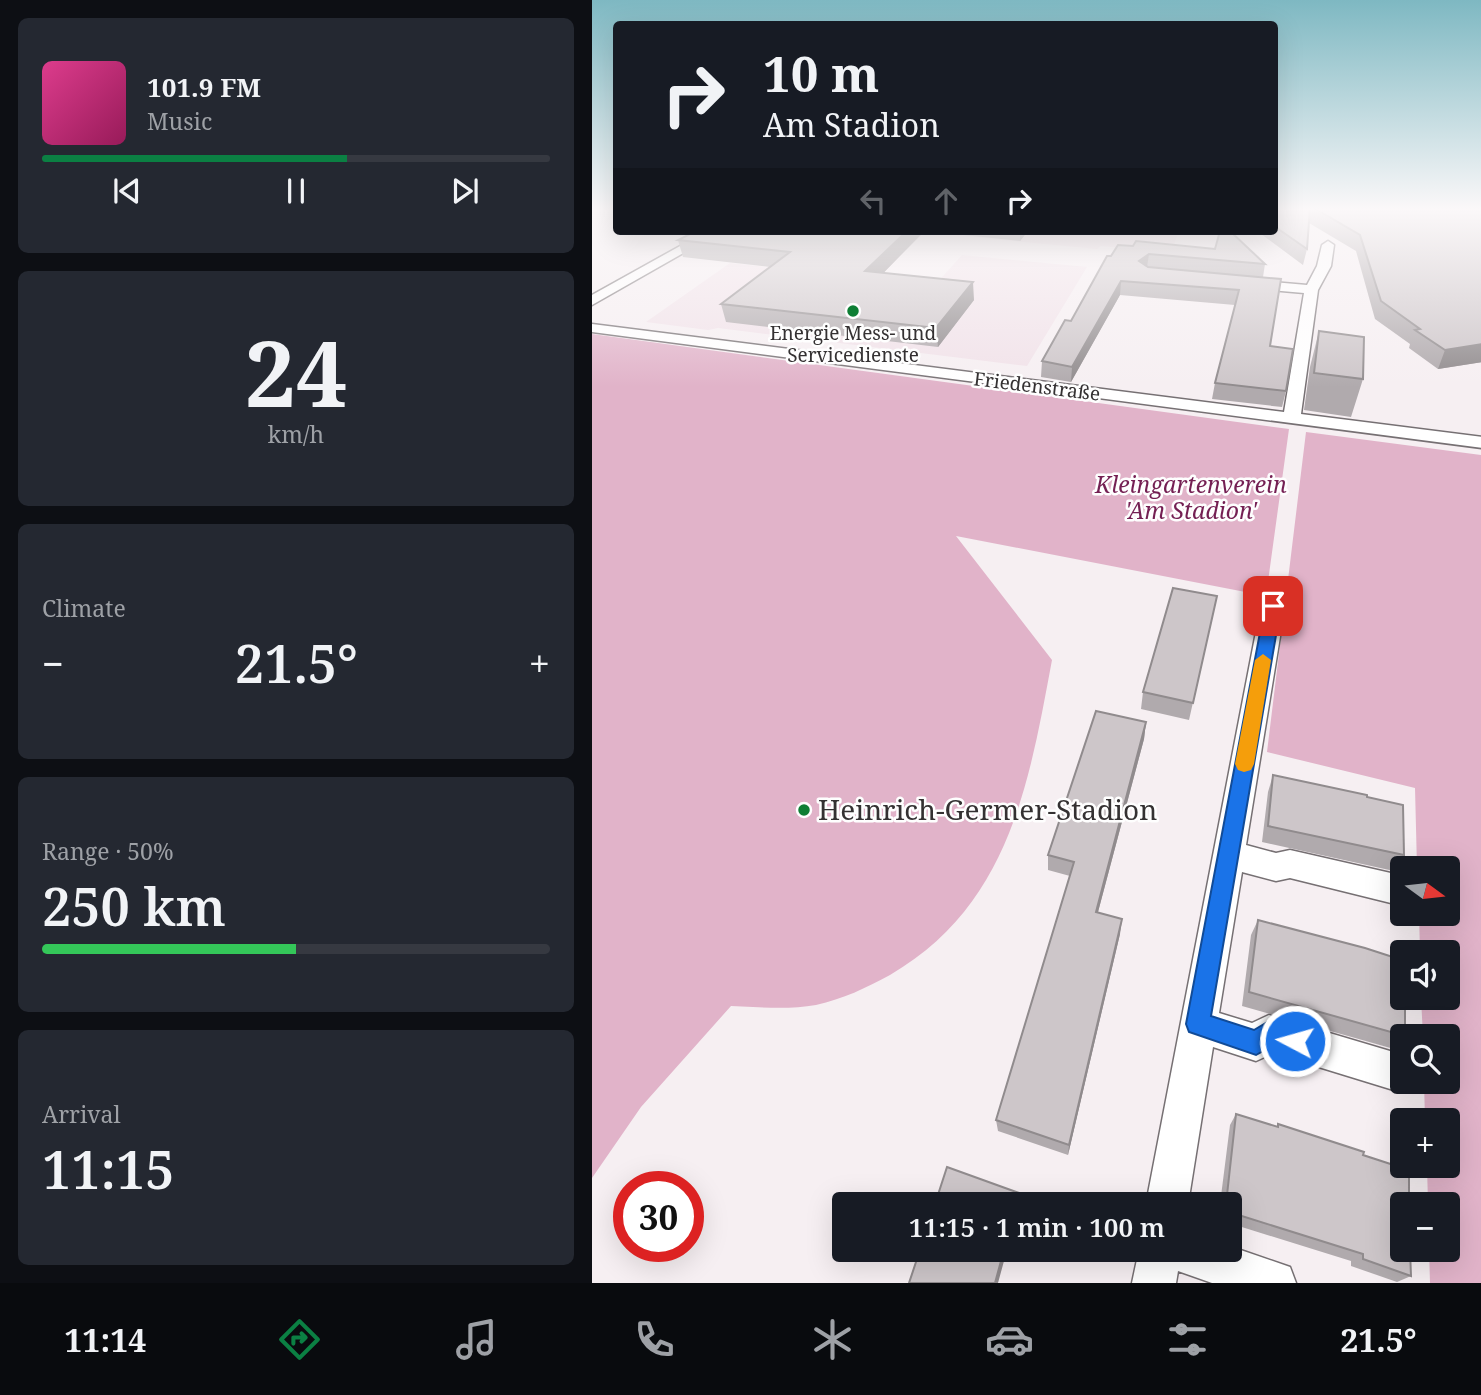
<!DOCTYPE html>
<html lang="en">
<head>
<meta charset="utf-8">
<style>
  :root { --surface:#171b24; --page:#242831; --text:#f1f3f6; --muted:#9ea1a6; --line:#363941; --accent:#0b8043 }
  body { margin:0; font-family:"Noto Serif",serif; background:var(--page); color:var(--text); height:100vh; display:flex; flex-direction:column; font-size:26px; white-space:nowrap }
  * { box-sizing:border-box; margin:0 }
  p { font-size:23px; color:var(--muted) }
  .icon { flex:none; width:38px; height:38px; fill:none; stroke:currentColor; stroke-width:2; stroke-linecap:round; stroke-linejoin:round }
  .map { position:relative; flex:1; overflow:hidden }
  .drawer { display:flex; flex-direction:column; gap:18px; padding:18px; background:#0d0f14; width:592px }
  .drawer>* { flex:none }
  .banner { position:absolute; left:21px; top:21px; width:665px; height:214px; border-radius:7px; box-shadow:0 7px 28px #0002; background:#171b24; color:var(--text); overflow:hidden }
  .needle { width:46px; rotate:105deg }
  .tools { position:absolute; left:798px; top:856px; display:grid; gap:14px }
  .tools a { display:grid; place-items:center; width:70px; height:70px; border-radius:7px; background:var(--surface); box-shadow:0 7px 28px #0002; font-size:35px }
  .speed { position:absolute; left:21px; top:1171px; display:flex; gap:14px; font-size:35px; font-weight:700; text-align:center }
  .speed>* { display:grid; place-content:center; width:91px; height:91px; border-radius:50%; background:var(--surface); box-shadow:0 7px 28px #0002; line-height:1 }
  .speed .limit { border:10px solid #d22; background:#fff; color:#111 }
  .pin { position:absolute; display:grid; place-items:center; width:60px; height:60px; color:#fff; margin:-30px; border-radius:14px; box-shadow:0 4px 10px #0006 }
  .me { position:absolute; width:77px; margin:-38px; rotate:276deg; stroke-linejoin:round; filter:drop-shadow(0 0 5px #0008) }
  .turn { display:flex; align-items:center; gap:24px; height:147px; padding:0 35px; font-size:32px }
  .turn .icon { width:91px; height:91px; stroke-width:2.5 }
  .turn b { display:block; font-size:49px; line-height:60px }
  .lanes { display:flex; align-items:center; height:66px; padding:0 35px; background:#0003; justify-content:center; gap:35px; direction:ltr }
  .lanes .off { opacity:.35 }
  .big { font-size:52px; font-weight:600; line-height:1.1 }
  .drawer .card { flex:1; display:flex; flex-direction:column; justify-content:center; gap:10px; min-width:0; padding:0 24px; border-radius:10px; background:var(--page) }
  .drawer .dial { align-items:center; gap:0 }
  .dial b { font-size:91px; line-height:1 }
  .song { display:flex; align-items:center; gap:21px }
  .cover { width:84px; height:84px; border-radius:10px; background:linear-gradient(135deg,hsl(330 70% 55%),hsl(330 70% 35%)) }
  .played { height:7px; border-radius:4px; background:linear-gradient(90deg,var(--accent) 60%,var(--line) 60%) }
  .keys { display:flex; justify-content:space-around; direction:ltr }
  .heat { display:flex; justify-content:space-between; align-items:center; font-size:38px; direction:ltr }
  .charge { height:10px; border-radius:5px; background:linear-gradient(90deg,#34c759 50%,var(--line) 0) }
  .trip { position:absolute; left:240px; top:1192px; width:410px; height:70px; border-radius:7px; background:var(--surface); box-shadow:0 7px 28px #0002; font-weight:600; line-height:70px; text-align:center }
  .tabs { display:flex; height:112px; justify-content:space-around; align-items:center; background:#090b0e; color:var(--muted) }
  .tabs .icon { width:49px; height:49px }
  .tabs .current { color:var(--accent) }
  .tabs b { font-size:32px; color:var(--text) }
  main { display:flex; flex:1; min-height:0 }
  .map>svg:first-child { display:block }
  .built { fill:#f1e2e9 }
  .green { fill:#e1b3c9 }
  .lines { fill:none; stroke-linecap:round; stroke-linejoin:round }
  .street-casing { stroke:#767073; stroke-width:3 }
  .street { fill:#fff; fill-rule:evenodd }
  .wall { fill:#b0aaad }
  .shaded-wall { fill:#908b8d }
  .building { fill:#cdc6c9; stroke:#908b8d; stroke-width:2 }
  .route { fill:#1a73e8; stroke:#114b97; stroke-width:2 }
  .slow { fill:#f59e0b }
  .poi-dot { fill:#0e7e34; stroke:#fefefe; stroke-width:2.5 }
  .labels { text-anchor:middle; stroke-width:5; stroke-linejoin:round; paint-order:stroke }
  .far-poi-label { font-size:19px; fill:#343132; stroke:#fefefe }
  .far-street-label { font-size:19px; fill:#343132; stroke:#fefefe }
  .park-label { font-size:23px; font-style:italic; fill:#741f53; stroke:#fefefe }
  .near-poi-label { font-size:28px; fill:#343132; stroke:#fefefe; text-anchor:start }
</style>
</head>
<body>
<main>
<section class="drawer">
<div class="card">
<div class="song"><i class="cover"></i><div><b>101.9 FM</b><p>Music</p></div></div>
<div class="played"></div>
<div class="keys"><svg class="icon" aria-label="previous" viewBox="0 0 24 24"><path d="M18 5L8 12l10 7zM5 5v14"/></svg><svg class="icon" aria-label="pause" viewBox="0 0 24 24"><path d="M8 5v14M16 5v14"/></svg><svg class="icon" aria-label="next" viewBox="0 0 24 24"><path d="M6 5l10 7-10 7zM19 5v14"/></svg></div>
</div>
<div class="card dial"><b>24</b><p>km/h</p></div>
<div class="card"><p>Climate</p>
<div class="heat"><a>−</a><b class="big">21.5°</b><a>+</a></div>
</div>
<div class="card"><p>Range · 50%</p><b class="big">250 km</b><div class="charge"></div></div>
<div class="card"><p>Arrival</p><b class="big">11:15</b></div>
</section>
<div class="map">
<svg width="890" height="1283" viewBox="0 0 890 1283">
  <rect width="100%" height="100%" fill="#f6eff2"/>
  <path class="built" d="M318 231H587L579 253 509 246 505 249Z
    M370 255 495 267 435 366 126 328 116 330 54 322 138 263 343 285Z"/>
  <path class="green" d="M0 334 697 429 674 596 364 536 460 660C437 784 417 906 298 975 274 988 251 999 224 1005 196 1010 167 1007 139 1006L49 1107 0 1178Z
    M714 432 889 455V1283H838L837 1250H856V1204H836L835 1166H856V1120H833L832 1082H856V1036H831L829 998H856V952H828L827 914H856V868H825L823 788 675 752Z"/>
  <g class="lines">
    <g class="street-casing">
      <path id="street" d="M115 231H130L0 305V295Z
        M736 241 742 245 739 266 726 290 709 414 890 437V448L0 332V324L692 412 712 293 657 288 650 284 657 280 715 285 725 266 730 245Z
        M675 597 689 600 693 606 654 845 684 853 698 850 803 874 810 877V901L803 904 698 878 684 881 650 872 627 1013 660 1023 677 1015 808 1054 810 1055V1082H823L821 1086 808 1092 681 1053 664 1061 621 1047 596 1204H554L668 611 663 605 667 599Z
        M637 1246 698 1267 704 1283H620L586 1271 584 1283H540L547 1250H637Z"/>
    </g>
    <use href="#street" class="street"/>
  </g>
  <path class="wall" d="M682 208H890V362L846 369 817 348 818 344 783 319 764 251 717 223 715 249 711 265 665 231H682Z
    M104 231H436L428 241 333 231 291 273 382 300 346 347 134 322 129 304 178 267 91 257 86 240Z
    M526 245 673 264 671 277 678 346 694 391 690 407 620 399 623 383 643 305 528 295 479 382 449 377 450 361 479 321Z
    M727 331 771 379 759 417 712 410 718 367Z
    M625 596 597 720 549 709 551 692Z
    M554 722 552 739 506 912 528 934 476 1155 406 1131 404 1120 478 876 456 870V855Z
    M681 775 775 797 812 855 802 871 670 842 676 792Z
    M666 920 810 1036V1040L802 1049 650 1006 659 935Z
    M644 1114 684 1127 686 1124 771 1155 819 1276 805 1282 759 1266V1261L637 1223V1204H628L638 1125Z"/>
  <path class="shaded-wall" d="M315 231H332L276 289 273 271Z
    M428 231H436L428 241Z
    M557 254 555 267 547 261Z
    M529 281 528 295 479 382 480 367Z
    M381 282 382 300 346 347 344 328Z
    M890 344V362L846 369 853 350Z
    M554 722 552 739 502 927 504 912Z
    M530 919 528 934 476 1155 477 1145Z
    M412 1250H415L406 1283H403Z"/>
  <path class="building" d="M682 208H718L715 249 682 226Z
    M722 208H890V344L853 350 823 330 828 329 789 301 768 235Z
    M104 231H315L273 271 381 282 344 328 129 304 198 252 86 240Z
    M628 231H638L673 264 557 254 547 261 556 267 689 279 678 346 701 349 694 391 623 383 647 290 529 281 480 367 450 361 473 320 479 321 515 256H519L526 245 541 246 544 241 623 249Z
    M727 331 772 337 771 379 722 373Z
    M581 588 625 596 601 703 551 692Z
    M504 711 554 722 504 912 530 919 477 1145 404 1120 482 862 456 855Z
    M681 775 775 795V797L811 805 812 855 676 826Z
    M666 920 773 948 810 960V998H813V1036L657 992Z
    M644 1114 686 1127V1124L772 1152 771 1155 817 1170V1204H810V1250H818L819 1276 771 1259V1254L637 1212V1204H634Z
    M355 1167 427 1193 424 1204H343Z
    M328 1250H412L403 1283H317Z"/>
  <linearGradient id="sky" x2="0" y2="1"><stop stop-color="#7eb8c2"/><stop offset="0.54" stop-color="#fbf8f9"/><stop offset="1" stop-color="#fbf8f9" stop-opacity="0"/></linearGradient>
  <rect width="890" height="387" fill="url(#sky)"/>
  <path class="route" d="M681 601 689 606 619 1016 662 1030 677 1021 712 1033 715 1041 712 1050 703 1053 680 1046 664 1055 597 1032 594 1024 673 606Z"/>
  <path class="slow" d="M671 654 679 660 662 764 659 770 652 772 646 770 643 764 663 660Z"/>
  <g class="poi-dot">
    <circle cx="261" cy="311" r="7"/>
    <circle cx="212" cy="810" r="7"/>
  </g>
  <g class="labels">
    <g class="far-poi-label">
      <text x="261" y="340">Energie Mess- und<tspan x="261" dy="22">Servicedienste</tspan></text>
    </g>
    <g class="far-street-label">
      <text transform="translate(445 386) rotate(7)" y="7">Friedenstraße</text>
    </g>
    <g class="park-label">
      <text x="599" y="493">Kleingartenverein<tspan x="599" dy="26">'Am Stadion'</tspan></text>
    </g>
    <g class="near-poi-label">
      <text x="226" y="820">Heinrich-Germer-Stadion</text>
    </g>
  </g>
</svg>
<div class="tools">
<a><svg class="needle" viewBox="-14 -14 28 28"><path d="M0-13l5 13h-10z" fill="#e53935"/><path d="M0 13l5-13h-10z" fill="#9ea1a6"/></svg></a>
<a><svg class="icon" aria-label="sound" viewBox="0 0 24 24"><path d="M4 9h4l5-4v14l-5-4H4zM17 9q2 3 0 6"/></svg></a>
<a><svg class="icon" aria-label="search" viewBox="0 0 24 24"><circle cx="10" cy="10" r="6"/><path d="M15 15l6 6"/></svg></a>
<a>+</a>
<a>−</a>
</div>
<div class="speed"><div class="limit">30</div></div>
<div class="pin" style="left:681px;top:606px;background:#d93025"><svg class="icon" aria-label="arrive" viewBox="0 0 24 24"><path d="M6 21V4h12l-3 4 3 4H6"/></svg></div>
<svg class="me" style="left:703px;top:1041px" viewBox="-20 -20 40 40"><circle r="17" fill="#1a73e8" stroke="#fff" stroke-width="3"/><path d="M0-11L8 9 0 5-8 9z" fill="#fff"/></svg>
<div class="trip">11:15 · 1 min · 100 m</div>
<div class="banner">
<div class="turn"><svg class="icon" aria-label="right" viewBox="0 0 24 24"><path d="M7 20v-9h11M14 6l5 5-5 5"/></svg><div><b>10 m</b>Am Stadion</div></div>
<div class="lanes"><svg class="icon off" aria-label="left" viewBox="0 0 24 24"><path d="M17 20v-9H6M10 6l-5 5 5 5"/></svg><svg class="icon off" aria-label="ahead" viewBox="0 0 24 24"><path d="M12 20V5M6 11l6-6 6 6"/></svg><svg class="icon" aria-label="right" viewBox="0 0 24 24"><path d="M7 20v-9h11M14 6l5 5-5 5"/></svg></div>
</div>
</div>
</main>
<nav class="tabs">
<b>11:14</b>
<svg class="icon current" aria-label="directions" viewBox="0 0 24 24"><path d="M12 3l9 9-9 9-9-9zM9 14v-3h6M13 9l2 2-2 2"/></svg>
<svg class="icon" aria-label="music" viewBox="0 0 24 24"><path d="M9 18V5l10-2v13"/><circle cx="6" cy="18" r="3"/><circle cx="16" cy="16" r="3"/></svg>
<svg class="icon" aria-label="phone" viewBox="0 0 24 24"><path d="M5 4h4l2 5-3 2q2 4 5 5l2-3 5 2v4C11 20 4 13 5 4z"/></svg>
<svg class="icon" aria-label="climate" viewBox="0 0 24 24"><path d="M12 3v18M4 7l16 10M4 17L20 7"/></svg>
<svg class="icon" aria-label="car" viewBox="0 0 24 24"><path d="M5 17H2v-5l4-1 3-4h7l3 4 3 1v5h-3M9 17h6M6 11h13"/><circle cx="7" cy="17" r="2"/><circle cx="17" cy="17" r="2"/></svg>
<svg class="icon" aria-label="filters" viewBox="0 0 24 24"><path d="M4 7h16M4 17h16"/><circle cx="9" cy="7" r="2"/><circle cx="15" cy="17" r="2"/></svg>
<b>21.5°</b>
</nav>
</body>
</html>
